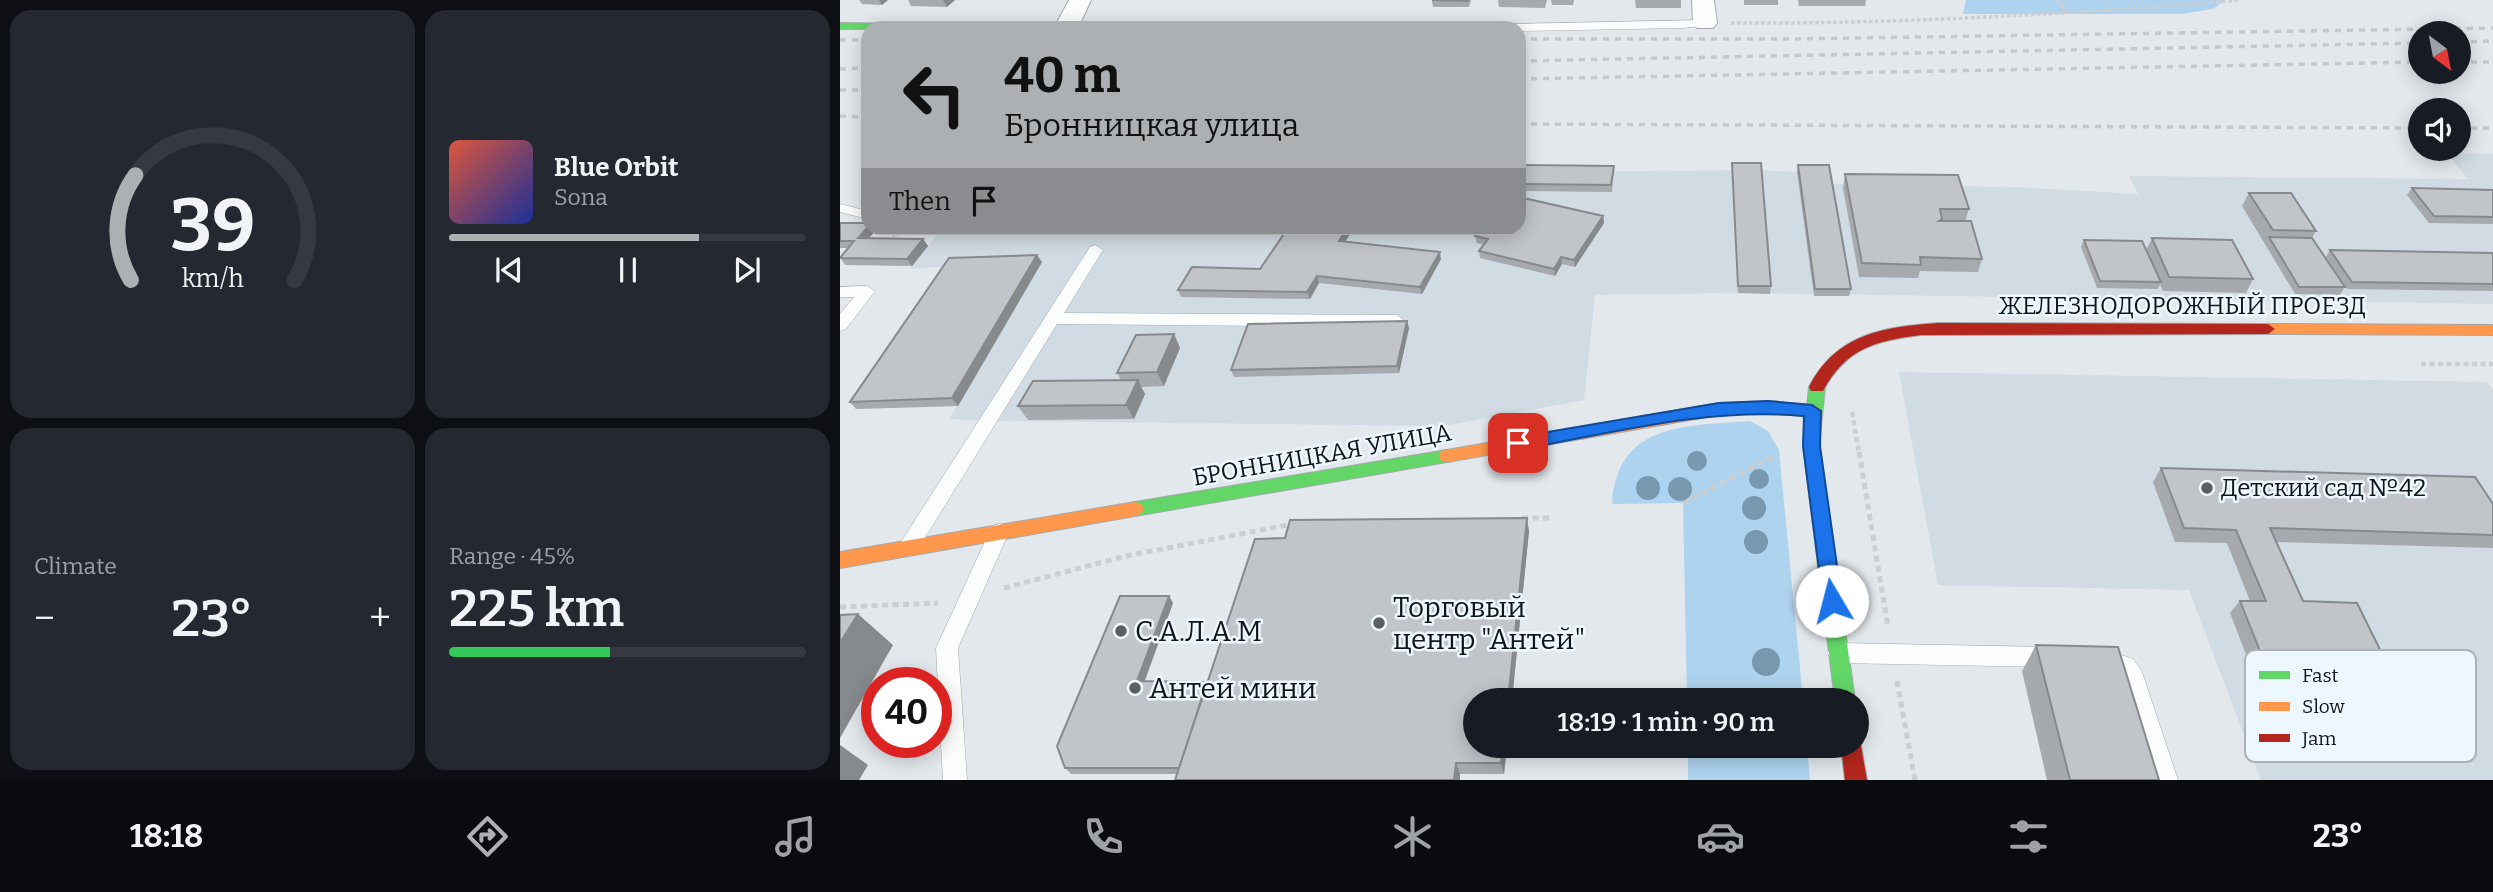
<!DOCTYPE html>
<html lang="en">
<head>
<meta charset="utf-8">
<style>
  :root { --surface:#171b24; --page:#242831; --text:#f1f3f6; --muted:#9ea1a6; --line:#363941; --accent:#adb0b3 }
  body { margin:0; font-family:Bitter,serif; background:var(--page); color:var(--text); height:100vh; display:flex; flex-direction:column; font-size:26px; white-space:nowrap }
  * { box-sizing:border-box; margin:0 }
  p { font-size:23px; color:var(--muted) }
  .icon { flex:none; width:38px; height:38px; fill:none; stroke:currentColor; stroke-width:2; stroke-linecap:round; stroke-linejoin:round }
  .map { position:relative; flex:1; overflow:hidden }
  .panel { display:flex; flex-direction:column; gap:10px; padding:10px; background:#0d0f14; width:840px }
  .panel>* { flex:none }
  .top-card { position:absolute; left:21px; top:21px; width:665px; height:214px; border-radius:21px; box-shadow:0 4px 18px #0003; background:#adb0b3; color:#111; overflow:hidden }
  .needle { width:46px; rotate:148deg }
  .buttons { position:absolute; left:1568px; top:21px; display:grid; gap:14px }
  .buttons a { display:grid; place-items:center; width:63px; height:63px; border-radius:50%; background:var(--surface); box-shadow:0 4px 18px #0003; font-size:35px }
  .speed { position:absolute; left:21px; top:667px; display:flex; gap:14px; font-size:35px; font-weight:700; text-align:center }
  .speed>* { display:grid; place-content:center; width:91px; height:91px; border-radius:50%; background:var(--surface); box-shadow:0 4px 18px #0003; line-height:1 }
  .speed .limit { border:10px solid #d22; background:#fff; color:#111 }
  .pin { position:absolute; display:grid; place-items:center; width:60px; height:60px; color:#fff; margin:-30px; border-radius:14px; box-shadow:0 4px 10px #0006 }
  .me { position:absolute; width:77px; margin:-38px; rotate:352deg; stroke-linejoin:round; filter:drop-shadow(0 0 5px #0008) }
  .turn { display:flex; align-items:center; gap:24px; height:147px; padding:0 28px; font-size:32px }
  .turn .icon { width:91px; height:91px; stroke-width:2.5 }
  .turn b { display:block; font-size:49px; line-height:60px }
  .then { display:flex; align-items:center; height:66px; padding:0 28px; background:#0003; gap:14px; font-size:26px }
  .big { font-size:52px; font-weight:600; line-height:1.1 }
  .panel .card { flex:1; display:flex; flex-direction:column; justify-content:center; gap:10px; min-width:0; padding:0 24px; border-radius:21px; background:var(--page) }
  .panel .dial { align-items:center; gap:0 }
  .dial svg { height:182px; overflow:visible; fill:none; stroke:var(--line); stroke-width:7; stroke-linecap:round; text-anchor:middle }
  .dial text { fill:var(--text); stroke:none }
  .song { display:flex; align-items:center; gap:21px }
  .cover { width:84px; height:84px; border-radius:10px; background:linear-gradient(135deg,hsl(10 70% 55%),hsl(230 70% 35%)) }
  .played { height:7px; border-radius:4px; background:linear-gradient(90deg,var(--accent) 70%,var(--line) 70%) }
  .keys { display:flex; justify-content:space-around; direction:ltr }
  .heat { display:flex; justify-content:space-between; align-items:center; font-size:38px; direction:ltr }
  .charge { height:10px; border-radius:5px; background:linear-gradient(90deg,#34c759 45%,var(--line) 0) }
  .panel .tiles { flex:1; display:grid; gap:10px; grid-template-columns:repeat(2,1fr) }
  .trip { position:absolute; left:623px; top:688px; width:406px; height:70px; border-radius:35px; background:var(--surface); box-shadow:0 4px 18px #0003; font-weight:600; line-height:70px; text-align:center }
  .dock { display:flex; height:112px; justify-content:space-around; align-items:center; background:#090b0e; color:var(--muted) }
  .dock .icon { width:49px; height:49px }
  .dock .on { color:var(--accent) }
  .dock b { font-size:32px; color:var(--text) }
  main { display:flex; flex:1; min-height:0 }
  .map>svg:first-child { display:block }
  .built { fill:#d0dbe3 }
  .green { fill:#aed3ef }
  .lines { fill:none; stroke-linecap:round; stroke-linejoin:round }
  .lane-casing { stroke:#a5a9ad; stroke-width:1 }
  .street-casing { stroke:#a5a9ad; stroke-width:2 }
  .fast-casing { stroke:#a5a9ad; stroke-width:2 }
  .slow-casing { stroke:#a5a9ad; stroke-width:2 }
  .jam-casing { stroke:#a5a9ad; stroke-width:2 }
  .path-far2 { stroke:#cccecf; stroke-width:3.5; stroke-dasharray:3.5 2.5; stroke-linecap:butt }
  .path-far1 { stroke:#cccecf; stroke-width:4.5; stroke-dasharray:5 3.5; stroke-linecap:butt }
  .path { stroke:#cccecf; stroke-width:5; stroke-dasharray:6 4.5; stroke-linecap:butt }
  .lane { fill:#fbfcfc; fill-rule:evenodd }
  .street { fill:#fbfcfc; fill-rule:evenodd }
  .fast { fill:#63d668; fill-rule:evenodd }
  .slow { fill:#ff974d; fill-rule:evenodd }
  .jam { fill:#b3261e; fill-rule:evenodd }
  .rail { stroke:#c6c8c9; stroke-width:3.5; stroke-dasharray:6 6; stroke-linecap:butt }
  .tree { fill:#7798ae }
  .wall { fill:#a6a9ad }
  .shaded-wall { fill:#878a8d }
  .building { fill:#c1c5c9; stroke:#878a8d; stroke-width:2 }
  .route { fill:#1a73e8; stroke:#114b97; stroke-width:2 }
  .poi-dot { fill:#5a5f62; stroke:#edf7ff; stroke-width:2.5 }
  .labels { text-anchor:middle; stroke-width:5; stroke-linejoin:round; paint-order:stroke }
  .street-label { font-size:24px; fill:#111517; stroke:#edf7ff }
  .poi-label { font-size:24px; fill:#111517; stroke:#edf7ff; text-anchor:start }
  .near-poi-label { font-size:28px; fill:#111517; stroke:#edf7ff; text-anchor:start }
  .key { fill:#edf7ff; stroke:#abb3b9; stroke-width:2 }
  .key-label { font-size:19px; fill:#111517 }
</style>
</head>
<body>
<main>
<section class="panel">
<div class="tiles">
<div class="card dial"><svg viewBox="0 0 100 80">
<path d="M14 69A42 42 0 1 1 86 69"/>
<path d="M14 69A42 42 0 0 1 16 23" stroke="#adb0b3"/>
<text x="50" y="56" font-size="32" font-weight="700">39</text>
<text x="50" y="72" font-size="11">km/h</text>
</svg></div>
<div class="card">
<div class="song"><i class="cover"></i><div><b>Blue Orbit</b><p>Sona</p></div></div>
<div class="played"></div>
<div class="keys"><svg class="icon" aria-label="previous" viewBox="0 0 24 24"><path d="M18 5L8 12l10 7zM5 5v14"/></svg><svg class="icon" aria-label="pause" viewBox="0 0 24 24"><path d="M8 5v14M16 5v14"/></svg><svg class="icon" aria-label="next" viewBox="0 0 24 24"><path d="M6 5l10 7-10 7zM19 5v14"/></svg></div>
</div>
<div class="card"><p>Climate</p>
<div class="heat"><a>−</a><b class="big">23°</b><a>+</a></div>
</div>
<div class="card"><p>Range · 45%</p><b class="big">225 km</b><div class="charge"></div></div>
</div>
</section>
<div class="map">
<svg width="1653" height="780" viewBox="0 0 1653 780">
  <rect width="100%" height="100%" fill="#e3e8ed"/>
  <path class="built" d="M1606 153 1653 154V304L898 293 755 295 744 400 604 426 147 421 109 419 117 406 16 409 113 266 69 269 103 228H679V172L921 170 957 172 990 184 1174 187 1298 194 1289 176 1628 179Z
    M1059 372 1647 382 1653 390V780H1421L1349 590 1098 585Z"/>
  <path class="green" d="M1126 0H1385L1373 9 1341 14H1123Z
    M910 421 928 431 939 450 963 700H847L843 503 772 504C777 422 847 426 910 421Z
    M848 746H967L970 780H848Z"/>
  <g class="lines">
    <g class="lane-casing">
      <path id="lane" d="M865 20 871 23 869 25 843 28 679 31V28H617L623 25Z
        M0 204 28 211V219L0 212Z
        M43 228H60L62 231 55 236Z
        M255 245 263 250 224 313 557 315 565 321 557 327 217 324 75 554 68 556 61 554 58 548 61 542 250 247Z
        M27 286 35 291 6 329 0 331V314L14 297H0V287Z
        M159 524 166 526 169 532 118 648 127 780H103L96 648 152 526Z
        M999 643 1212 647 1220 650 1223 657 1220 664 1212 667 999 663 991 660 988 653 991 646Z
        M1261 648 1293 659 1302 672 1338 780H1314L1284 684 1278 674 1253 665 1250 658 1253 651Z"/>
    </g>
    <g class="street-casing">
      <path id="street" d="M229 0H251L238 28H214Z
        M852 0H874L877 23 873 28H857L853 23Z"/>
    </g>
    <g class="fast-casing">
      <path id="fast" d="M0 23 158 25 163 28 0 29Z
        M977 381 985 387 979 446 1015 700H995L963 446 969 387Z
        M607 450 613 451 615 456 613 461 607 462 295 516 289 514 286 509 289 504 295 502Z"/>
    </g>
    <g class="slow-casing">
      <path id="slow" d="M1428 324 1653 325V335L1428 334 1421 329Z
        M928 401 972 405 978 407 980 411 978 415 972 417 928 413 879 415 607 462 601 461 599 456 601 451 607 450 879 403Z
        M295 502 301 504 304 509 301 514 295 516 0 568V552Z"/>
    </g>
    <g class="jam-casing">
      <path id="jam" d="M1098 323 1428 324 1435 329 1428 334 1081 335C1035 341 1006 348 983 391H971L969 387C996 334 1043 327 1098 323Z
        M1017 738 1021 746 1027 780H1005L1001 746H1017Z"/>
    </g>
    <path class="path-far2" d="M1218 0 1227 14
      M891 23C1061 24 1230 14 1400 0"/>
    <path class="path-far1" d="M1581 364H1653
      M1012 412 1019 453"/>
    <path class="path" d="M1019 452 1048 627
      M843 503 935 455
      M682 518H709
      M164 588 286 556 453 524
      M0 607 98 603
      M1057 681 1075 780"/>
    <use href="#lane" class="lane"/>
    <use href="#street" class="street"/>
    <use href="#fast" class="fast"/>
    <use href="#slow" class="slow"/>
    <use href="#jam" class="jam"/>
    <path class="rail" d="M679 39H949L1653 28
      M0 40H28
      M1619 42 1653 41
      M679 61 1580 43
      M1619 62H1653
      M0 69 28 68
      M679 79 1580 62
      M0 90H28
      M0 116 28 117
      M679 124 1580 128
      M1619 128H1653"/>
  </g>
  <g class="tree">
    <circle cx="857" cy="461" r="10"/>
    <circle cx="919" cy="479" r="10"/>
    <circle cx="808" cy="488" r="12"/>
    <circle cx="840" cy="489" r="12"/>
    <circle cx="914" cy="508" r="12"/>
    <circle cx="916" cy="542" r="12"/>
    <circle cx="926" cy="662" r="14"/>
  </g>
  <path class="wall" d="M19 0H48L42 5 22 4Z
    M68 0H115L107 7 71 6Z
    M631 0 629 7H593L592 1Z
    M658 0H707L705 8 659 7Z
    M711 0H734L733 5H712Z
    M795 0H841V8H796Z
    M904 0H938V5H904Z
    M958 0H1026L1025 6H959Z
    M892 163 931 286 930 294 898 293Z
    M679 165 774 166 772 192 679 191Z
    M958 165 1011 289 1009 296H974L957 172Z
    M1005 174 1129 209 1125 221 1142 259 1138 272 1080 271 1078 278 1019 277 1003 188Z
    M1572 188 1653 190V224L1589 223 1567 195Z
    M1409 193 1476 231 1472 238 1505 287 1500 295 1455 294 1402 206Z
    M763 216 764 223 735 267 722 264 715 276 640 258 639 251 644 245 637 243 635 236Z
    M0 223 34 228 36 230 29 238 83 239 88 246 72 266 5 265 0 257 8 248H0Z
    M514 228 505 241 601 259 582 294 479 283 470 299 341 297 338 290 420 269Z
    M1312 238 1413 279 1406 293 1323 291 1320 284 1318 289 1257 288 1241 247 1244 240 1306 250Z
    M1490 250 1653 253V291L1507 289 1486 257Z
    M202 262 118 406 16 409 10 402Z
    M567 321 569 328 559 373 394 377 391 370Z
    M334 334 340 348 324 386 301 387 305 394 294 419 188 420 178 406 281 380 277 373Z
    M1321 468 1653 504V548L1437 542 1463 601 1557 684 1543 696 1421 693 1390 613 1400 601H1410L1387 543 1335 542 1313 482Z
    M689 531 672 700H635V746H667L664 774H231L225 768 333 603 305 681 367 682Z
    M1196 645 1319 780H1207L1182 671Z"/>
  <path class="shaded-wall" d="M39 0H48L42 5Z
    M103 0H115L107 7Z
    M763 216 764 223 735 267 734 260Z
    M28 227 34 228 36 230 23 245 18 238Z
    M507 228H514L501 248 499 241Z
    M83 239 88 246 72 266 67 259Z
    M600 252 601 259 582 294 580 287Z
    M197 255 202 262 118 406 112 398Z
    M721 257 722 264 715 276 714 269Z
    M477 276 479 283 470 299 467 292Z
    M567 321 569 328 559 373 557 366Z
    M334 334 340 348 324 386 317 372Z
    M298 380 305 394 294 419 286 405Z
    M687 518 689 531 672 700H668Z
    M329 596 333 603 302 687 297 681Z
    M18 614 53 645 0 738V643Z
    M0 745 28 765 19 780H0Z
    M663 746H667L664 774 661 763Z
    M616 763 620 774V780H614Z"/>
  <path class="building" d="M592 0H628V1Z
    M892 163H921L931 286H898Z
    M679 165 774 166 771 185 679 184Z
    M958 165H989L1011 289H975Z
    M1005 174 1118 175 1129 209H1100L1102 219 1099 221H1131L1142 259 1080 257 1081 265 1022 263Z
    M1572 188 1653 190V217L1594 216Z
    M1409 193H1451L1476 231 1433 230Z
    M679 197 763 216 734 260 721 257 714 269 639 251 648 239 635 236 642 228H679Z
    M0 223H28V227L18 238 83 239 67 259 0 258 14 241H0Z
    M448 228H507L499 241 600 252 580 287 477 276 467 292 338 290 352 267 420 269Z
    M1429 237 1472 238 1505 287H1459Z
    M1312 238 1392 240 1413 279 1329 277Z
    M1244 240 1302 241 1321 282 1260 281Z
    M1490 250 1653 253V284L1512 282Z
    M197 255 112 398 10 402 109 258Z
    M567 321 557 366 391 370 408 324Z
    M334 334 317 372 277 373 296 335Z
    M298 380 286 405 178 406 193 381Z
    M1321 468 1635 477 1653 504V535L1430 528 1463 601 1517 603 1557 684 1432 681 1400 601H1426L1396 530 1344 528Z
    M687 518 668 700H635V746H663L661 763H616L614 780H335L415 539 445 538 450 520Z
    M280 596H329L297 681 367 682 339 768H225L217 746Z
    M18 614 0 643V615Z
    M1196 645 1278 647 1319 780H1230Z"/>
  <path class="route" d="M928 401 972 405 981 411 980 446 1002 601 999 607 992 609 986 607 983 601 963 446 964 416C869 407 772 433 678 450L672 448 670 443 672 439 678 437 879 403Z"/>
  <g class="poi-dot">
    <circle cx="1367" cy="488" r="7"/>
    <circle cx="539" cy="623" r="7"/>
    <circle cx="281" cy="631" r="7"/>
    <circle cx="295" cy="688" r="7"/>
  </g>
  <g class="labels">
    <g class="street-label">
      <text x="1342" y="314">ЖЕЛЕЗНОДОРОЖНЫЙ ПРОЕЗД</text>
      <text transform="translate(482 455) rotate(-10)" y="8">БРОННИЦКАЯ УЛИЦА</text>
    </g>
    <g class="poi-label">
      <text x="1381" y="496">Детский сад №42</text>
    </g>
    <g class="near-poi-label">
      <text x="553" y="617">Торговый<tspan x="553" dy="32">центр "Антей"</tspan></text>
      <text x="295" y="641">С.А.Л.А.М</text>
      <text x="309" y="698">Антей мини</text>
    </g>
  </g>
  <rect x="1405" y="650" width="231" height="112" rx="10" class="key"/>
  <rect x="1419" y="671" width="31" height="8" fill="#63d668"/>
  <rect x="1419" y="702" width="31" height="9" fill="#ff974d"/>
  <rect x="1419" y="734" width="31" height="8" fill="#b3261e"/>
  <g class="key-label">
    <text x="1462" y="682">Fast</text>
    <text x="1462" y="713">Slow</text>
    <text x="1462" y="745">Jam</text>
  </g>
</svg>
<div class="buttons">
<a><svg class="needle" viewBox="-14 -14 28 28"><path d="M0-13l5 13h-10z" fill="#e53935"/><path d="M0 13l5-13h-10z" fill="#9ea1a6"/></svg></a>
<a><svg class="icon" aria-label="sound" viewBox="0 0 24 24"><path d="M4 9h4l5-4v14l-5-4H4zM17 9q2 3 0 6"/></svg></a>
</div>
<div class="speed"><div class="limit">40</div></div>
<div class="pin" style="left:678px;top:443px;background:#d93025"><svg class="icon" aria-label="arrive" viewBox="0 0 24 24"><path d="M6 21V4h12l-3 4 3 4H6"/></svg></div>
<svg class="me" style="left:992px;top:601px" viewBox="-20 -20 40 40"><circle r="19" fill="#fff"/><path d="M0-13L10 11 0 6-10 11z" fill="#1a73e8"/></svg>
<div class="trip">18:19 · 1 min · 90 m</div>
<div class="top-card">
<div class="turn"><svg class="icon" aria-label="left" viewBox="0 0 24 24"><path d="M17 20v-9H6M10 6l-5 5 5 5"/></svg><div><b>40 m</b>Бронницкая улица</div></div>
<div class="then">Then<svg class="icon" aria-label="arrive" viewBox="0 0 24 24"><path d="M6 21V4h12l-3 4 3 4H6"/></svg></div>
</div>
</div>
</main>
<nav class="dock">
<b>18:18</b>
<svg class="icon on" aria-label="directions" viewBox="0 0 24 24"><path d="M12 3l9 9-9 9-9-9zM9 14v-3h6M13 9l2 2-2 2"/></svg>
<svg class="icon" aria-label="music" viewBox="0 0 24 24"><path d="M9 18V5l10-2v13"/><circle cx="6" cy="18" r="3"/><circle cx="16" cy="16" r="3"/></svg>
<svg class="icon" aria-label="phone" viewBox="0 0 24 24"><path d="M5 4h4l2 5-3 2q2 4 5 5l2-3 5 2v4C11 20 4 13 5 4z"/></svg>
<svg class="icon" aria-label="climate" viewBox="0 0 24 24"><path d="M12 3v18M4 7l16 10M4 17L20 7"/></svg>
<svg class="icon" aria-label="car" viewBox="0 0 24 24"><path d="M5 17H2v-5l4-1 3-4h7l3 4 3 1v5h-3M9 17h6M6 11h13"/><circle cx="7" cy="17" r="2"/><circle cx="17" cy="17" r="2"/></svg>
<svg class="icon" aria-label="filters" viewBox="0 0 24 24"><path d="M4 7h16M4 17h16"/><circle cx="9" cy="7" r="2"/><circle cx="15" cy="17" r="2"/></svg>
<b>23°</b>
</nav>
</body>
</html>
